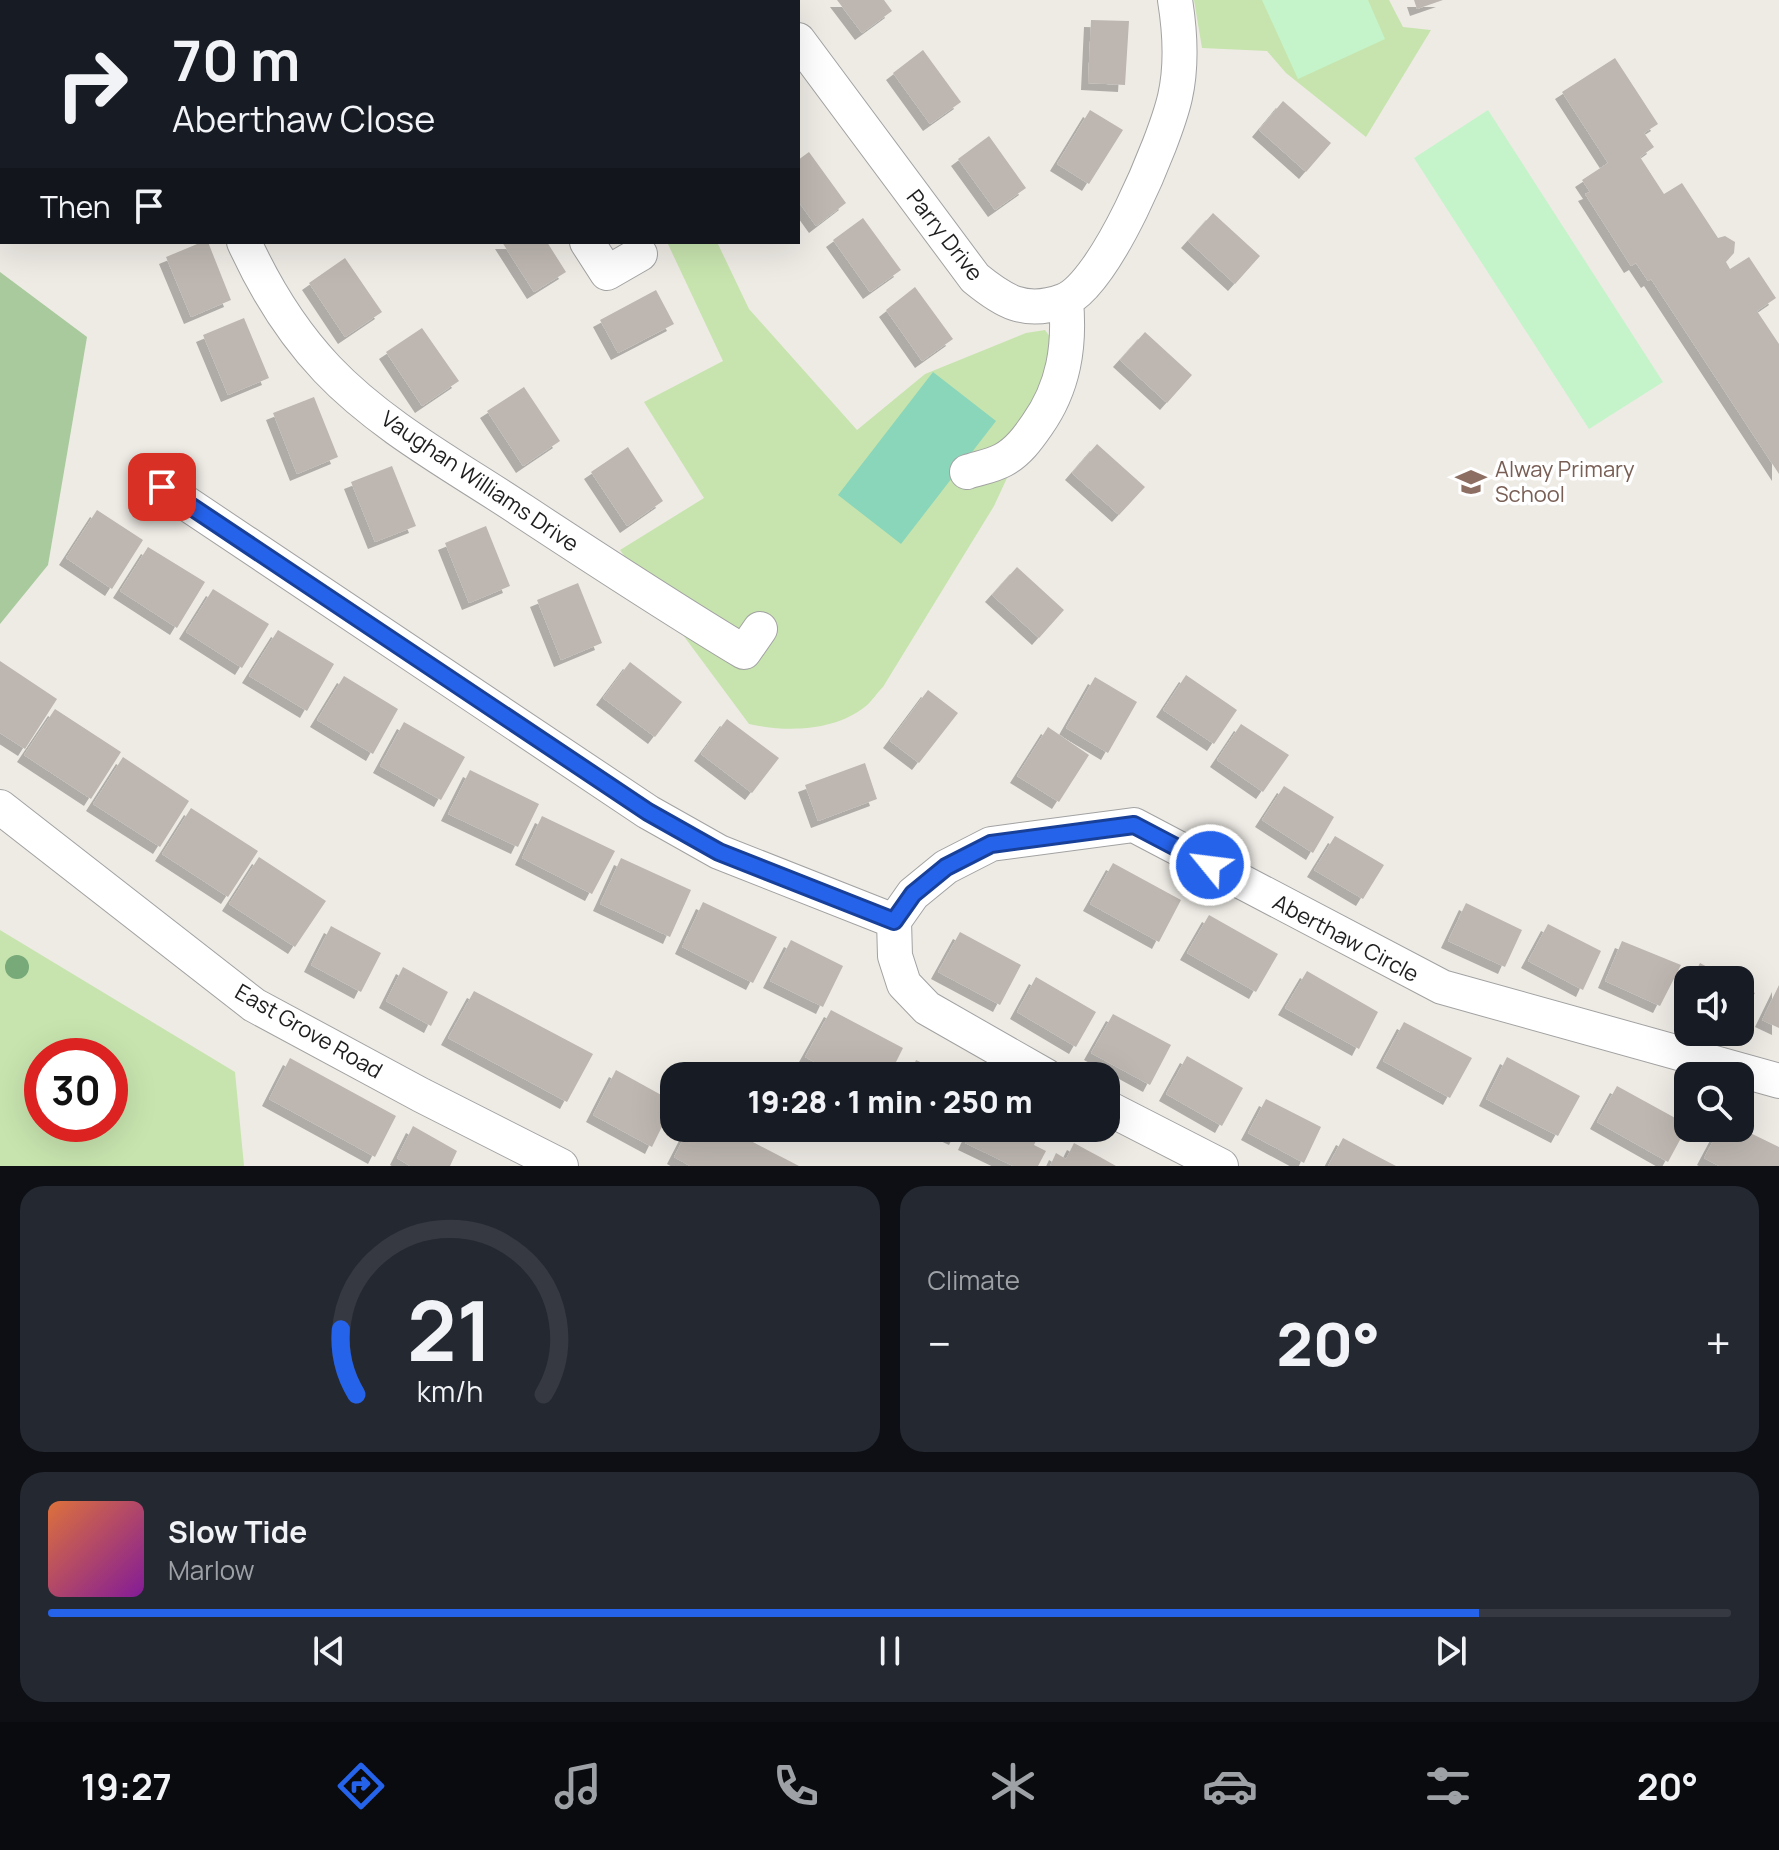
<!DOCTYPE html>
<html lang="en">
<head>
<meta charset="utf-8">
<style>
  :root { --surface:#171b24; --page:#242831; --text:#f1f3f6; --muted:#9ea1a6; --line:#363941; --accent:#2563eb }
  body { margin:0; font-family:Manrope,sans-serif; background:var(--page); color:var(--text); height:100vh; display:flex; flex-direction:column; font-size:30px; white-space:nowrap }
  * { box-sizing:border-box; margin:0 }
  p { font-size:26px; color:var(--muted) }
  .icon { flex:none; width:44px; height:44px; fill:none; stroke:currentColor; stroke-width:2; stroke-linecap:round; stroke-linejoin:round }
  .map { position:relative; height:1166px; overflow:hidden }
  .panel { display:flex; flex-direction:column; gap:20px; padding:20px; background:#0d0f14; flex:1 }
  .panel>* { flex:none }
  .top-card { position:absolute; left:0px; top:0px; width:800px; height:244px; box-shadow:0 8px 32px #0002; background:#171b24; color:var(--text); overflow:hidden }
  .buttons { position:absolute; left:1674px; top:966px; display:grid; gap:16px }
  .buttons a { display:grid; place-items:center; width:80px; height:80px; border-radius:16px; background:var(--surface); box-shadow:0 8px 32px #0002; font-size:40px }
  .speed { position:absolute; left:24px; top:1038px; display:flex; gap:16px; font-size:40px; font-weight:700; text-align:center }
  .speed>* { display:grid; place-content:center; width:104px; height:104px; border-radius:50%; background:var(--surface); box-shadow:0 8px 32px #0002; line-height:1 }
  .speed .limit { border:12px solid #d22; background:#fff; color:#111 }
  .pin { position:absolute; display:grid; place-items:center; width:68px; height:68px; color:#fff; margin:-34px; border-radius:16px; box-shadow:0 4px 12px #0006 }
  .me { position:absolute; width:88px; margin:-44px; rotate:299deg; stroke-linejoin:round; filter:drop-shadow(0 0 6px #0008) }
  .turn { display:flex; align-items:center; gap:28px; height:168px; padding:0 40px; font-size:36px }
  .turn .icon { width:104px; height:104px; stroke-width:2.5 }
  .turn b { display:block; font-size:56px; line-height:68px }
  .then { display:flex; align-items:center; height:76px; padding:0 40px; background:#0003; gap:16px; font-size:30px }
  .big { font-size:60px; font-weight:800; line-height:1.1 }
  .panel .tile { flex:1; display:flex; flex-direction:column; justify-content:center; gap:12px; min-width:0; padding:0 28px; border-radius:24px; background:var(--page) }
  .panel .dial { align-items:center; gap:0 }
  .dial svg { height:208px; overflow:visible; fill:none; stroke:var(--line); stroke-width:7; stroke-linecap:round; text-anchor:middle }
  .dial text { fill:var(--text); stroke:none }
  .song { display:flex; align-items:center; gap:24px }
  .cover { width:96px; height:96px; border-radius:12px; background:linear-gradient(135deg,hsl(20 70% 55%),hsl(290 70% 35%)) }
  .played { height:8px; border-radius:4px; background:linear-gradient(90deg,var(--accent) 85%,var(--line) 85%) }
  .keys { display:flex; justify-content:space-around; direction:ltr }
  .heat { display:flex; justify-content:space-between; align-items:center; font-size:44px; direction:ltr }
  .panel .tiles { flex:1; display:grid; gap:20px; grid-template-columns:1fr 1fr }
  .tile:last-child { grid-column:span 2 }
  .trip { position:absolute; left:660px; top:1062px; width:460px; height:80px; border-radius:24px; background:var(--surface); box-shadow:0 8px 32px #0002; font-weight:800; line-height:80px; text-align:center }
  .tab-bar { display:flex; height:128px; justify-content:space-around; align-items:center; background:#090b0e; color:var(--muted) }
  .tab-bar .icon { width:56px; height:56px }
  .tab-bar .current { color:var(--accent) }
  .tab-bar b { font-size:36px; color:var(--text) }
  .map>svg:first-child { display:block }
  .grass { fill:#c7e4ae; fill-rule:evenodd }
  .forest { fill:#a8ca9d }
  .park { fill:#c5f4ca }
  .pitch { fill:#89d6bb }
  .building { fill:#beb7b1; filter:url(#shadow) }
  .lines { fill:none; stroke-linecap:round; stroke-linejoin:round }
  .street-casing { stroke:#a2a2a2; stroke-width:36 }
  .street { stroke:#fff; stroke-width:34 }
  .tree { fill:#77a979 }
  .route-casing { stroke:#184099; stroke-width:20 }
  .route { stroke:#2563eb; stroke-width:14 }
  .labels { text-anchor:middle; stroke-width:7; stroke-linejoin:round; paint-order:stroke }
  .street-label { font-size:22px; fill:#1e1e1e; stroke:#fff }
  .education-label { font-size:22px; fill:#785e54; stroke:#fff; text-anchor:start }
</style>
</head>
<body>
<div class="map">
<svg width="1779" height="1166" viewBox="0 0 1779 1166">
  <defs>
    <filter id="shadow"><feDropShadow dx="-7" dy="7" stdDeviation="0" flood-color="#0004"/></filter>
  </defs>
  <rect width="100%" height="100%" fill="#eeebe5"/>
  <path class="grass" d="M1194 0H1389L1403 27 1431 30 1366 137 1286 73 1267 51 1202 48Z
    M667 242H717L749 309 857 430 925 374 1026 333 1045 330 1054 342 1046 394 994 506 883 687C877 693 872 701 866 706 834 732 786 732 749 724L620 550 704 498 644 402 723 361Z
    M0 930 235 1072 244 1166H0ZM110 1056V1124H42V1056Z"/>
  <path class="forest" d="M0 272 87 337 48 565 0 624Z"/>
  <path class="park" d="M1262 0H1368L1385 39 1298 79Z
    M1488 110 1663 382 1589 429 1414 158Z"/>
  <path class="pitch" d="M933 372 996 421 901 544 838 495Z"/>
  <path class="building" d="M837 0H884L892 11 862 33Z
    M1414 0H1443L1417 9Z
    M1091 20 1129 21 1125 85 1088 83Z
    M923 50 961 102 930 124 893 73Z
    M1615 58 1658 124 1644 133 1654 147 1640 157 1664 194 1682 183 1718 238 1725 236 1735 242 1734 253 1726 262 1730 269 1749 257 1776 298 1757 311 1779 344V474L1651 279 1648 281 1636 263 1631 266 1585 194 1590 192 1582 180 1608 163 1562 92Z
    M1283 101 1331 143 1306 172 1259 130Z
    M1090 110 1123 130 1089 184 1057 164Z
    M989 136 1026 188 995 210 958 159Z
    M809 152 846 203 816 226 798 201V160Z
    M1213 213 1260 256 1235 284 1188 241Z
    M863 218 901 270 870 292 833 240Z
    M202 242H208L231 300 191 317 166 257Z
    M502 242H547L566 272 534 292Z
    M345 258 382 312 345 337 309 283Z
    M915 287 953 339 922 361 886 310Z
    M656 290 674 324 618 353 600 320Z
    M244 318 269 378 228 395 203 335Z
    M422 328 459 381 422 406 386 352Z
    M1145 332 1192 375 1167 403 1120 360Z
    M524 387 560 441 523 466 487 411Z
    M314 397 338 457 297 474 273 413Z
    M1097 444 1145 487 1119 515 1072 473Z
    M628 447 663 501 627 526 591 472Z
    M392 466 416 526 375 542 351 482Z
    M97 510 143 540 112 589 66 558Z
    M486 526 510 586 469 603 445 543Z
    M148 547 205 582 177 628 120 591Z
    M1017 567 1064 610 1039 638 992 595Z
    M578 583 602 643 561 660 537 600Z
    M213 589 269 624 242 668 186 632Z
    M278 630 334 664 307 711 249 676Z
    M0 661 57 699 25 749 0 733Z
    M630 662 682 702 655 737 603 698Z
    M1186 675 1237 710 1214 744 1163 710Z
    M344 676 398 709 373 754 317 720Z
    M1095 677 1137 702 1108 753 1066 728Z
    M928 690 958 713 919 763 890 741Z
    M55 709 121 752 91 799 24 755Z
    M727 719 779 758 752 793 701 754Z
    M404 722 465 757 441 800 380 766Z
    M1241 724 1289 755 1263 792 1217 760Z
    M1048 727 1089 755 1059 802 1017 776Z
    M123 757 189 801 160 847 93 804Z
    M865 763 877 799 818 821 805 785Z
    M470 770 539 804 518 847 448 814Z
    M1284 786 1334 817 1313 853 1262 820Z
    M191 808 258 851 228 897 162 854Z
    M542 816 615 851 592 894 522 858Z
    M1335 836 1384 865 1363 899 1314 870Z
    M259 857 326 901 295 947 229 904Z
    M621 858 691 890 670 937 600 904Z
    M1113 863 1181 900 1159 942 1090 904Z
    M703 902 777 937 753 983 682 947Z
    M1466 903 1522 930 1505 967 1448 941Z
    M1209 915 1278 954 1256 992 1187 953Z
    M1548 924 1601 951 1583 990 1528 961Z
    M331 926 381 953 361 992 311 965Z
    M960 932 1021 965 1000 1005 938 972Z
    M791 940 843 966 823 1007 770 981Z
    M1622 941 1681 965 1660 1006 1605 981Z
    M1700 963 1731 980H1691Z
    M403 967 448 992 431 1026 386 1001Z
    M1307 971 1378 1012 1359 1049 1285 1008Z
    M1036 977 1096 1012 1076 1047 1017 1012Z
    M1740 985 1755 993 1740 1019Z
    M1779 985V1028L1762 1020Z
    M474 991 593 1054 567 1102 448 1038Z
    M831 1010 903 1048 889 1076H841L805 1057Z
    M1113 1014 1171 1045 1150 1085 1091 1053Z
    M1404 1022 1472 1058 1450 1098 1383 1061Z
    M1187 1056 1243 1088 1222 1126 1166 1094Z
    M1507 1057 1580 1096 1558 1136 1486 1099Z
    M290 1058 396 1116 375 1157 269 1099Z
    M916 1060 942 1072 951 1076H896L899 1071 909 1076Z
    M616 1070 674 1102 652 1147 593 1115Z
    M1617 1086 1688 1125 1668 1162 1597 1122Z
    M1266 1099 1321 1127 1304 1163 1248 1133Z
    M413 1126 457 1151 450 1166H410L397 1158Z
    M689 1128H726L799 1166H690L674 1157Z
    M935 1128H961L956 1138Z
    M972 1128H1038L1041 1130 1034 1145 1046 1151 1038 1166H1013L965 1143Z
    M1720 1128H1740L1779 1147V1166H1719L1704 1158Z
    M1343 1138 1371 1153 1396 1166H1328Z
    M1074 1143 1100 1157 1116 1166H1050L1056 1153 1066 1159Z"/>
  <g class="lines">
    <g class="street-casing">
      <path id="street" d="M194 0V2
        M428 0 429 2
        M768 0 769 2
        M798 40 975 278C1003 301 1025 315 1063 301 1105 286 1165 141 1175 97 1182 66 1180 31 1175 0
        M244 242C265 288 292 332 327 369 382 427 457 467 523 511 596 559 669 607 744 652L760 629
        M587 242 607 273 640 254
        M967 472C979 468 992 466 1003 460 1018 452 1028 438 1037 425 1064 387 1070 346 1066 301
        M162 487 648 812 719 852 894 921
        M0 807 254 1005 421 1095 561 1166
        M1046 1076 927 1008 904 984 895 956 894 921 913 894 946 867 991 844 1134 825 1442 987 1779 1081
        M1106 1107 1221 1166"/>
    </g>
    <use href="#street" class="street"/>
  </g>
  <circle class="tree" cx="17" cy="967" r="12"/>
  <g class="lines">
    <g class="route-casing">
      <path id="route" d="M162 487 648 812 719 852 894 921 913 894 946 867 991 844 1134 825 1210 865"/>
    </g>
    <use href="#route" class="route"/>
  </g>
  <defs>
    <g id="school-bare" transform="scale(2.4)"><path d="M0-5L7-2L0 1L-7-2ZM-4 1L0 2.5L4 1V4Q0 6-4 4Z" fill="#8d6e63" stroke="#fff" stroke-width="2.5" paint-order="stroke"/></g>
  </defs>
  <g fill-rule="evenodd">
    <use href="#school-bare" x="1471" y="482"/>
  </g>
  <g class="labels">
    <g class="street-label">
      <text transform="translate(945 235) rotate(52)" y="8">Parry Drive</text>
      <text transform="translate(480 481) rotate(34)" y="8">Vaughan Williams Drive</text>
      <text transform="translate(1346 938) rotate(28)" y="8">Aberthaw Circle</text>
      <text transform="translate(309 1031) rotate(30)" y="8">East Grove Road</text>
    </g>
    <g class="education-label">
      <text x="1495" y="477">Alway Primary<tspan x="1495" dy="25">School</tspan></text>
    </g>
  </g>
</svg>
<div class="buttons">
<a><svg class="icon" aria-label="sound" viewBox="0 0 24 24"><path d="M4 9h4l5-4v14l-5-4H4zM17 9q2 3 0 6"/></svg></a>
<a><svg class="icon" aria-label="search" viewBox="0 0 24 24"><circle cx="10" cy="10" r="6"/><path d="M15 15l6 6"/></svg></a>
</div>
<div class="speed"><div class="limit">30</div></div>
<div class="pin" style="left:162px;top:487px;background:#d93025"><svg class="icon" aria-label="arrive" viewBox="0 0 24 24"><path d="M6 21V4h12l-3 4 3 4H6"/></svg></div>
<svg class="me" style="left:1210px;top:865px" viewBox="-20 -20 40 40"><circle r="17" fill="#2563eb" stroke="#fff" stroke-width="3"/><path d="M0-11L8 9 0 5-8 9z" fill="#fff"/></svg>
<div class="trip">19:28 · 1 min · 250 m</div>
<div class="top-card">
<div class="turn"><svg class="icon" aria-label="right" viewBox="0 0 24 24"><path d="M7 20v-9h11M14 6l5 5-5 5"/></svg><div><b>70 m</b>Aberthaw Close</div></div>
<div class="then">Then<svg class="icon" aria-label="arrive" viewBox="0 0 24 24"><path d="M6 21V4h12l-3 4 3 4H6"/></svg></div>
</div>
</div>
<section class="panel">
<div class="tiles">
<div class="tile dial"><svg viewBox="0 0 100 80">
<path d="M14 69A42 42 0 1 1 86 69"/>
<path d="M14 69A42 42 0 0 1 8 44" stroke="#2563eb"/>
<text x="50" y="56" font-size="32" font-weight="700">21</text>
<text x="50" y="72" font-size="11">km/h</text>
</svg></div>
<div class="tile"><p>Climate</p>
<div class="heat"><a>−</a><b class="big">20°</b><a>+</a></div>
</div>
<div class="tile">
<div class="song"><i class="cover"></i><div><b>Slow Tide</b><p>Marlow</p></div></div>
<div class="played"></div>
<div class="keys"><svg class="icon" aria-label="previous" viewBox="0 0 24 24"><path d="M18 5L8 12l10 7zM5 5v14"/></svg><svg class="icon" aria-label="pause" viewBox="0 0 24 24"><path d="M8 5v14M16 5v14"/></svg><svg class="icon" aria-label="next" viewBox="0 0 24 24"><path d="M6 5l10 7-10 7zM19 5v14"/></svg></div>
</div>
</div>
</section>
<nav class="tab-bar">
<b>19:27</b>
<svg class="icon current" aria-label="directions" viewBox="0 0 24 24"><path d="M12 3l9 9-9 9-9-9zM9 14v-3h6M13 9l2 2-2 2"/></svg>
<svg class="icon" aria-label="music" viewBox="0 0 24 24"><path d="M9 18V5l10-2v13"/><circle cx="6" cy="18" r="3"/><circle cx="16" cy="16" r="3"/></svg>
<svg class="icon" aria-label="phone" viewBox="0 0 24 24"><path d="M5 4h4l2 5-3 2q2 4 5 5l2-3 5 2v4C11 20 4 13 5 4z"/></svg>
<svg class="icon" aria-label="climate" viewBox="0 0 24 24"><path d="M12 3v18M4 7l16 10M4 17L20 7"/></svg>
<svg class="icon" aria-label="car" viewBox="0 0 24 24"><path d="M5 17H2v-5l4-1 3-4h7l3 4 3 1v5h-3M9 17h6M6 11h13"/><circle cx="7" cy="17" r="2"/><circle cx="17" cy="17" r="2"/></svg>
<svg class="icon" aria-label="filters" viewBox="0 0 24 24"><path d="M4 7h16M4 17h16"/><circle cx="9" cy="7" r="2"/><circle cx="15" cy="17" r="2"/></svg>
<b>20°</b>
</nav>
</body>
</html>
